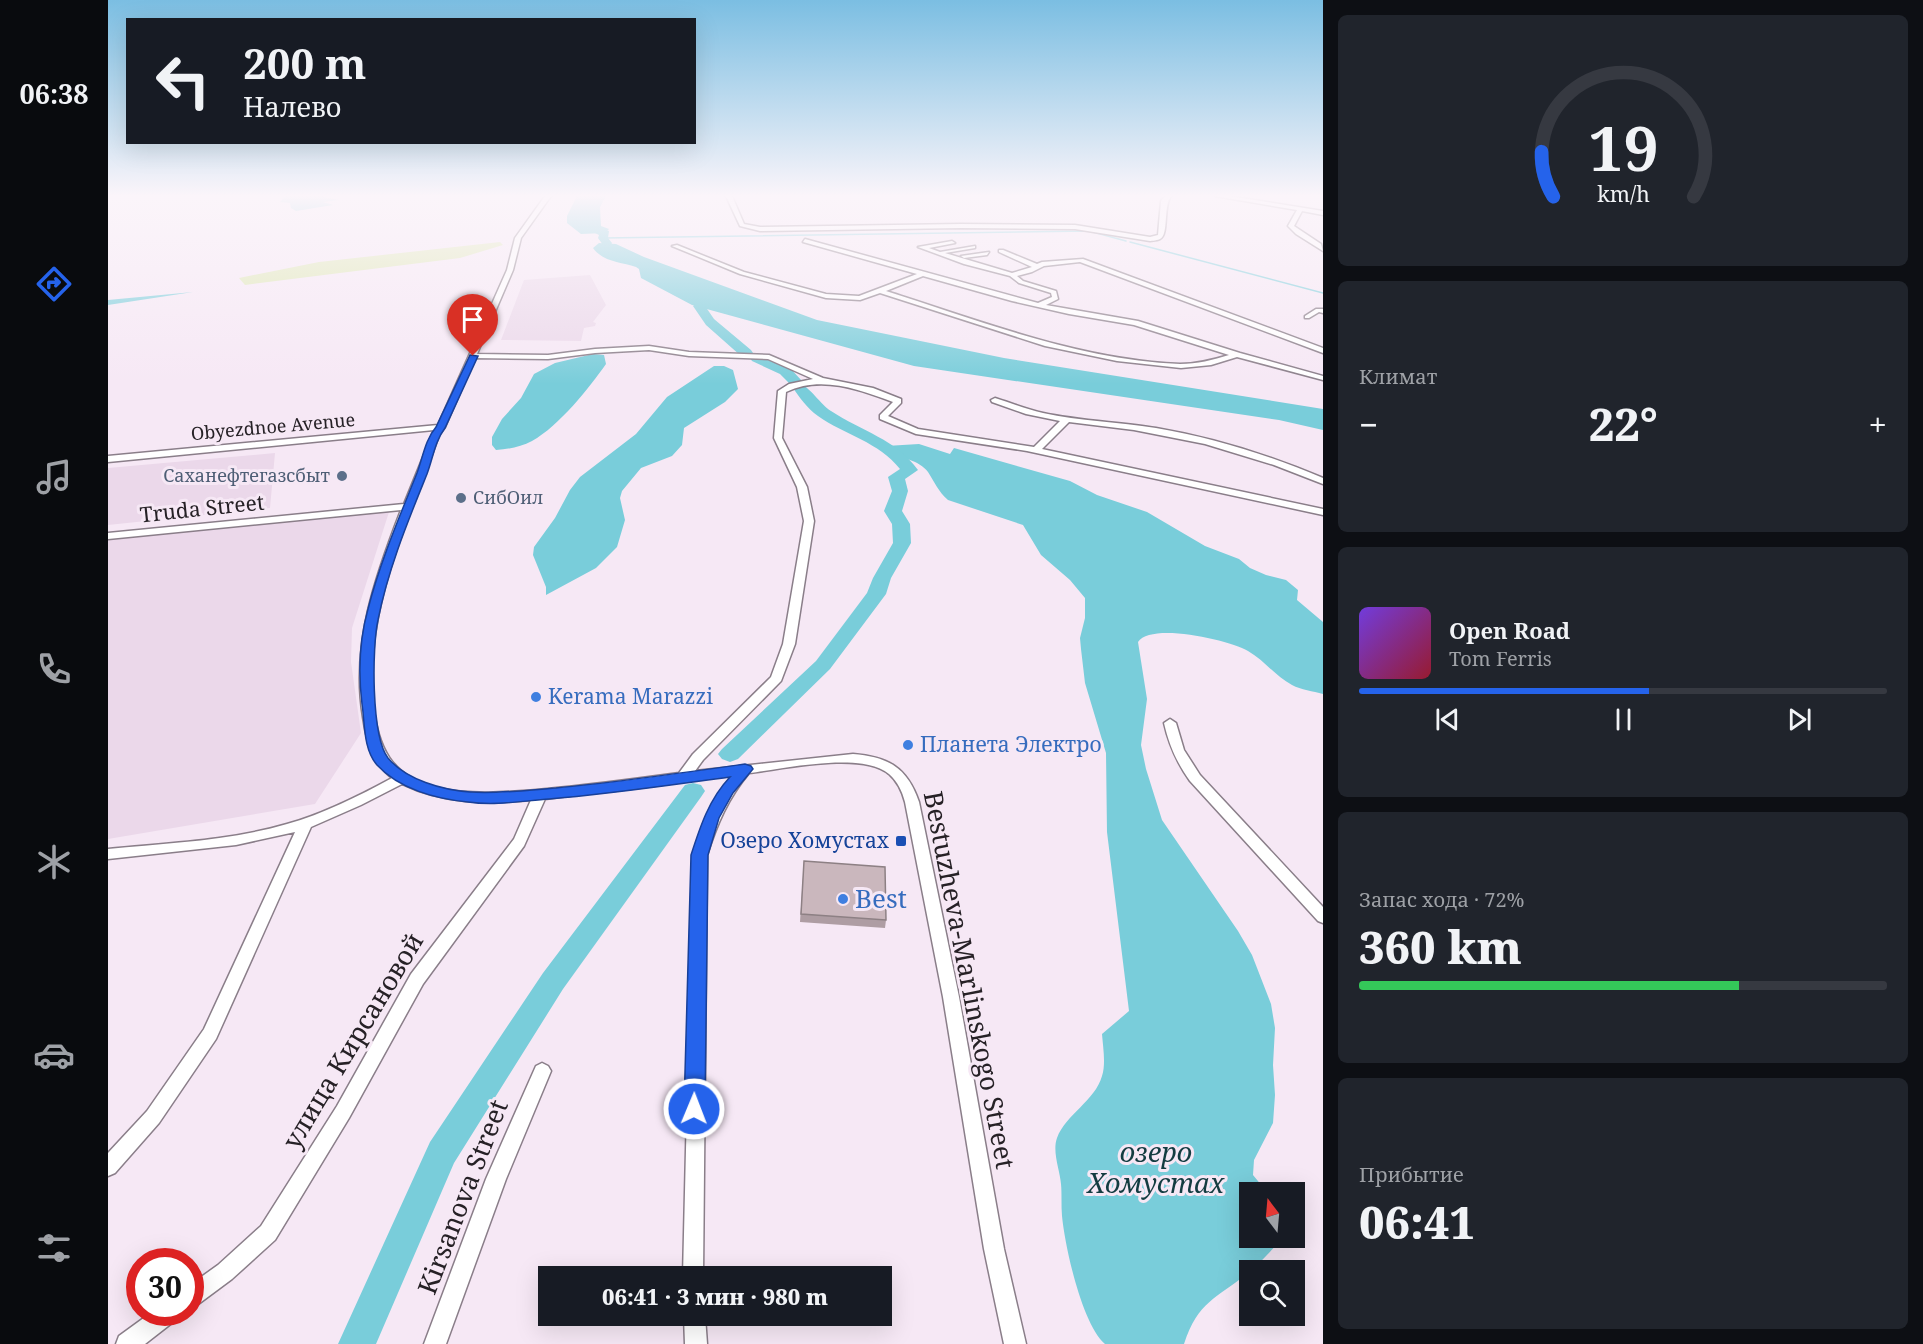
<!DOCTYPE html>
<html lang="ru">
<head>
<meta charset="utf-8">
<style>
  :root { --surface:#171b24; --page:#20242c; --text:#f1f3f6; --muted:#9ea1a6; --line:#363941; --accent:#2563eb }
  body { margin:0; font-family:"Noto Serif",serif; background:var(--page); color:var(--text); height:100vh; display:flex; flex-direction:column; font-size:22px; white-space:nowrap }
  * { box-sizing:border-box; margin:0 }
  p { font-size:20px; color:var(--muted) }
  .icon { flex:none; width:33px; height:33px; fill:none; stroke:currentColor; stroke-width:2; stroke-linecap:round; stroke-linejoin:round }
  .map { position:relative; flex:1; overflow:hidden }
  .sheet { display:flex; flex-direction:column; gap:15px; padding:15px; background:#0d0f14; width:600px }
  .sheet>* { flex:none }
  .hud { position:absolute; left:18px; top:18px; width:570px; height:126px; border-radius:0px; box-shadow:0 6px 24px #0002; background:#171b24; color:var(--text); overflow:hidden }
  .needle { width:39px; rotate:344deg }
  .buttons { position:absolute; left:1131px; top:1182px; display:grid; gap:12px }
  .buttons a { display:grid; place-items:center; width:66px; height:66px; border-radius:0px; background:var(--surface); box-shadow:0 6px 24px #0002; font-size:30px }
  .speed { position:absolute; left:18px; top:1248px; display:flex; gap:12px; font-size:30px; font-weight:700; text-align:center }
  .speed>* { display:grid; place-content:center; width:78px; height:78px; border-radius:50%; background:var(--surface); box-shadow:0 6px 24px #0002; line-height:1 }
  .speed .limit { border:9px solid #d22; background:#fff; color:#111 }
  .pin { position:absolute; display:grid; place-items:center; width:51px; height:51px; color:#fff; margin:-62px -26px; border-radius:50% 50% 50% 0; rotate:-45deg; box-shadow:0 0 6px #0007 }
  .pin .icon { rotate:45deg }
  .me { position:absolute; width:66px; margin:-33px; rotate:1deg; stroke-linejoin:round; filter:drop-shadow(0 0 4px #0008) }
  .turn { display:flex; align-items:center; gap:21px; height:126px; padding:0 18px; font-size:27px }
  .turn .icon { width:78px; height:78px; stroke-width:2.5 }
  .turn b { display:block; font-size:42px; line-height:51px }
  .big { font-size:45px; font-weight:800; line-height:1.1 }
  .sheet .tile { flex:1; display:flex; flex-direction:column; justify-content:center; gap:9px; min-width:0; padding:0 21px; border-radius:9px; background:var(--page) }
  .sheet .dial { align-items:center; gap:0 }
  .dial svg { height:156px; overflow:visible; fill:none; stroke:var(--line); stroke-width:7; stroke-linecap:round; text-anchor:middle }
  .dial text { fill:var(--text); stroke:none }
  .song { display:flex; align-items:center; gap:18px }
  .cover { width:72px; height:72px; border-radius:9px; background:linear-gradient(135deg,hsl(260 70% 55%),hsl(350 70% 35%)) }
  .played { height:6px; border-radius:3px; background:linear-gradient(90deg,var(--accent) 55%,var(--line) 55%) }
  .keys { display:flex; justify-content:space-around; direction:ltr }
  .heat { display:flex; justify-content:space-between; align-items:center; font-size:33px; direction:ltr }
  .charge { height:9px; border-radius:4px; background:linear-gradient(90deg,#34c759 72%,var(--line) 0) }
  .trip { position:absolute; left:430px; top:1266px; width:354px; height:60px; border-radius:0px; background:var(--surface); box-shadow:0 6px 24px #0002; font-weight:800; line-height:60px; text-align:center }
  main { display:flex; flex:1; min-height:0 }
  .dock { display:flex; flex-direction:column; width:108px; justify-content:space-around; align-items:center; background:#090b0e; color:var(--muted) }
  .dock .icon { width:42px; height:42px }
  .dock .selected { color:var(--accent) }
  .dock b { font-size:27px; color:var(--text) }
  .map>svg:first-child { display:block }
  .built { fill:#ebd8ea }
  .green { fill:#dce7b0 }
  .water { fill:#79cdda }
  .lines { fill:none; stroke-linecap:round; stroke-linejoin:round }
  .stream { stroke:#79cdda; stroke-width:1.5 }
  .river { fill:#79cdda; fill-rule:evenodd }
  .minor-casing { stroke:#8a7e89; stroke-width:3 }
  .minor { fill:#fff; fill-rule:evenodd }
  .wall { fill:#ae9da3 }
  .building { fill:#cab7bd; stroke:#8d8084; stroke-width:1.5 }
  .route { fill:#2563eb; stroke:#184099; stroke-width:1.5 }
  .service-dot { fill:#5c6f8a; stroke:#f6e8f5; stroke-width:2 }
  .shop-dot { fill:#3f7fe0; stroke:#f6e8f5; stroke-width:2 }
  .transit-dot { fill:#1a4fb4; stroke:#f6e8f5; stroke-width:2 }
  .labels { text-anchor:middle; stroke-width:6; stroke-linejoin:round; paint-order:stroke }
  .far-street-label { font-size:18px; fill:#262126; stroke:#f6e8f5 }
  .far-service-label { font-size:18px; fill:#4e5e75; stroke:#f6e8f5; text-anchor:end }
  .street-label { font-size:21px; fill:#262126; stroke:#f6e8f5 }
  .shop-label { font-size:21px; fill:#366cbe; stroke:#f6e8f5; text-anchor:start }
  .transit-label { font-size:21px; fill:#164399; stroke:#f6e8f5; text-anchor:end }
  .near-shop-label { font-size:26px; fill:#366cbe; stroke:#f6e8f5; text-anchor:start }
  .near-street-label { font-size:26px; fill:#262126; stroke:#f6e8f5 }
  .near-water-label { font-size:27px; font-style:italic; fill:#133c41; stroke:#f6e8f5 }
</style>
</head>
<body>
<main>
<nav class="dock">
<b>06:38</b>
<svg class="icon selected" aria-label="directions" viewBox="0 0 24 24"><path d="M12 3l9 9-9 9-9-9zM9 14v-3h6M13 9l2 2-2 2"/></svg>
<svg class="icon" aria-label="music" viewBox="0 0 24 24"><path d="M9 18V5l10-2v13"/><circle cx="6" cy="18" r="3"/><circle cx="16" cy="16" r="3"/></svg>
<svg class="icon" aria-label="phone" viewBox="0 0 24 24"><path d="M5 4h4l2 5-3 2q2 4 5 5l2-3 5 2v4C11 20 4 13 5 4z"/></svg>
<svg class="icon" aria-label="climate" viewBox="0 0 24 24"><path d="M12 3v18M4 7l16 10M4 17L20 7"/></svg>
<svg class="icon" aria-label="car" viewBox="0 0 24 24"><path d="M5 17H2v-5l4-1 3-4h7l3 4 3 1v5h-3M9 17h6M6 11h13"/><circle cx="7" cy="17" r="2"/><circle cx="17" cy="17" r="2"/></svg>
<svg class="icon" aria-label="filters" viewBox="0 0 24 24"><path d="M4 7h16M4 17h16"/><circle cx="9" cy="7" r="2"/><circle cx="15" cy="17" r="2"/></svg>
</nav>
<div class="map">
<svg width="1215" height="1344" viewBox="0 0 1215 1344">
  <rect width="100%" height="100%" fill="#f6e8f5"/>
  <path class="built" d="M482 275 498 305 485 322 488 323 487 326 476 328 473 341 393 340 416 280Z
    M167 453 162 508 0 525V468Z
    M281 512 244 628 243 662 253 733 207 804 0 839V539Z"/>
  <path class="green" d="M392 242 395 245 352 258 137 285 131 278 211 262Z"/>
  <path class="water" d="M177 196H210L231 200 215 202 225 205 188 211 183 208 182 203 172 202Z
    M469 196H498L492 207 493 226 501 229 497 233 473 234 459 223V216Z
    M491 243 508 244 536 257 709 320 896 358 1215 409V430L1171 420 806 366 584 305 533 278 531 269 528 267C513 262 495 262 485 248Z
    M85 292 0 305V300Z
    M485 354 496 355 498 364C481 388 451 426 424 441 413 447 401 449 388 450L384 445V437L394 419 413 398 426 374 447 363Z
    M606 366H616L625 370 630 389 617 402 576 428 574 445 564 456 533 468 514 491 512 498 517 520 509 547 488 568 438 595V587L425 555 426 547 447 518 462 490 472 477 528 434 559 397Z
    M811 444 842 454 846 448 962 481 989 495 1039 512 1097 546 1131 559 1142 568 1158 575 1178 580 1190 590 1189 600 1215 622V694C1205 691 1193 690 1184 685 1167 676 1156 660 1140 651 1121 640 1043 622 1030 642L1039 699 1033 745 1038 769 1054 820 1130 931 1144 955 1163 1004 1167 1028 1165 1065 1167 1095 1165 1123 1146 1160 1145 1175 1159 1192H1142V1238H1173L1172 1241C1162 1252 1150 1265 1140 1273 1108 1299 1090 1301 1076 1344H997C974 1324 957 1247 954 1216 953 1205 954 1194 953 1184 952 1170 944 1152 949 1138 958 1114 987 1101 994 1076 998 1064 995 1047 994 1034L1021 1011 999 832 998 753 977 683 973 649 972 638 977 618V598L962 580 933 555 915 525 840 500C830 491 827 483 820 472 811 460 794 458 781 453L778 446Z"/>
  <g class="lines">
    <path class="stream" d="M495 238 981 231 1018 241
      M1022 242 1215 293"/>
    <path class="river" d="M482 196H492L487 216 489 227 501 231 500 238 504 243 503 245H495L490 238 491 235 479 229 477 216Z
      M591 302 595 303 606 319 643 350 645 353 643 356H633L598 325 585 306Z
      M649 354 682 368 694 381 692 384C701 386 713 405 723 411 753 431 788 439 810 470L797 479 800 491 794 511 802 524 803 543 783 578 778 594 722 669 630 759 622 762 614 759 610 754 614 749 708 661 759 593 765 578 785 543 784 524 776 511 784 491 780 477 792 469C771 442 737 435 710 416 699 408 692 398 685 388L687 385 682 384 672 374 644 361 642 358Z
      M585 783 593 785 597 791 593 797 455 989 346 1163 268 1344H230L322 1142 435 973 577 785Z"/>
    <g class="minor-casing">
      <path id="minor" d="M437 196H443L413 238 405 270 369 354 440 355 487 349 541 346 581 352 661 355 715 378 765 388 793 399V403L780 416 810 429 926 447 952 421 918 414 884 402 883 400 887 398C903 403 918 409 935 413 972 421 1011 422 1048 428 1106 438 1161 455 1215 478V484L1166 465 1097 444 1026 430 961 422 934 449 1215 509V515L919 451 808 434 772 419V415L785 402C751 389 712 375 678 392L674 438 699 487 706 521 687 644 673 681 595 760 587 771 745 754C780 757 799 767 811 802L851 997 896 1249 918 1344H896L876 1249 835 997 797 802C794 791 790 782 781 774 753 751 676 769 641 773 620 798 609 824 599 855L595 1276H575L585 855 602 809 624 775 437 799 416 846 315 984 241 1118 167 1240 124 1279 89 1305 82 1308V1285L110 1265 153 1226 229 1106 303 974 406 839 423 800C379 804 335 804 294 784L253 805 203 827 108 1039 51 1123 7 1173 0 1176V1153L39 1111 96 1029 187 832 128 845 0 859V849C59 843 121 841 179 824 215 814 251 796 284 778 265 763 258 741 255 717 243 645 267 577 293 510L0 539V533L296 504 326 430 0 462V456L330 425 399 270 407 238ZM541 350 581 356 660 359 705 379 681 384 670 391 666 438 689 487 696 521 675 644 663 677 585 754 571 773C527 779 483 785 439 789 403 792 366 796 330 788 283 777 269 747 265 702 256 606 301 522 331 435L337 427 367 358 440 359 487 353Z
        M618 196H624L636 224 652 227 853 224 967 225 1042 237 1050 235 1053 201 1057 196H1063C1055 206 1061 235 1052 239 1051 240 1043 241 1042 241L967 229 853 228 652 231 632 226Z
        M1107 196H1121L1215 211V215L1194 211 1186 226 1213 244 1215 251 1188 234 1180 226 1189 210Z
        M697 239 930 303 944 297 943 293 911 283 902 276 856 264 810 247 844 241 847 243 821 248 832 252 867 246V248L837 253 904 273 924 267 891 252V250H895L929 264 934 262 975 259 1215 348V353L972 262 936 266 924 272 909 276 915 281 948 291 950 299 938 305 1030 321 1132 353 1215 376V380L1129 357 1103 365 1073 368 1009 361 937 346 772 293 752 300 718 298 632 274 564 246 569 245 636 272 718 294 751 296 809 274 695 242ZM815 276 904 301 961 314 1026 325 1121 355C1105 360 1089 364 1072 364 971 360 873 321 778 291Z
        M881 252 879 255 856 258 853 256Z
        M1208 309H1215V313L1211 312 1201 318H1197V316Z
        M1062 719 1068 723 1076 750 1092 775 1215 907V923L1210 921 1082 781C1069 763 1061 745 1056 723Z
        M434 1063 440 1066 443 1071 398 1179 338 1344H316L378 1179 428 1066Z
        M44 1312H72L69 1319 37 1344H8L11 1336Z
        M576 1316H597L599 1344H577Z"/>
    </g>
    <use href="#minor" class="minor"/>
  </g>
  <path class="wall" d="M696 861 778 920 777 928 692 922Z"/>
  <path class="building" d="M696 861 777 867 778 920 693 914Z"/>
  <linearGradient id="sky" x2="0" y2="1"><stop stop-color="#7bbee2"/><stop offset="0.51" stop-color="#fbf5fa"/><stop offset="1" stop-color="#fbf5fa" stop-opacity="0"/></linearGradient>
  <rect width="1215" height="384" fill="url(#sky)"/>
  <path class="route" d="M362 355 370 356 337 428C327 441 325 458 319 474 300 521 280 569 270 620 264 647 263 736 280 758 298 780 335 790 362 792 391 794 420 790 448 788 512 782 574 773 637 764L643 766 645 769 625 793 611 818 600 855 597 1109 594 1116 586 1119 579 1116 576 1109 583 855C592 827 601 799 622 777 562 785 502 794 441 799 414 801 387 806 360 802 328 799 291 789 269 765 255 749 257 723 254 704 250 671 251 641 260 609 272 562 291 518 309 473 315 457 317 440 328 427Z"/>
  <g class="service-dot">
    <circle cx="234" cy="476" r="6"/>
    <circle cx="353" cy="498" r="6"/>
  </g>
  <g class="shop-dot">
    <circle cx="428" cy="697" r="6"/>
    <circle cx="800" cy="745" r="6"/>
    <circle cx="735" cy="899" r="6"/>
  </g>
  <rect class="transit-dot" x="787" y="835" width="12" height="12" rx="3"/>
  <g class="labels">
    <g class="far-street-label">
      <text transform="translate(165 427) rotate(-5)" y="6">Obyezdnoe Avenue</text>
    </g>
    <g class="far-service-label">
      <text x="222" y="482">Саханефтегазсбыт</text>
      <text x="365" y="504" text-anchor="start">СибОил</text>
    </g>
    <g class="street-label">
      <text transform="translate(94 509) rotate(-6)" y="7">Truda Street</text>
    </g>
    <g class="shop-label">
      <text x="440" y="704">Kerama Marazzi</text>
      <text x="812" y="752">Планета Электро</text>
    </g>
    <g class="transit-label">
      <text x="781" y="848">Озеро Хомустах</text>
    </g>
    <g class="near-shop-label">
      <text x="747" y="908">Best</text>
    </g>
    <g class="near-street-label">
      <text transform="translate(861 980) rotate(79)" y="9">Bestuzheva-Marlinskogo Street</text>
      <text transform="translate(245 1041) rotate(-59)" y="9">улица Кирсановой</text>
      <text transform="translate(355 1197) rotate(-69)" y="9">Kirsanova Street</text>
    </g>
    <g class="near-water-label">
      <text x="1048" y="1162">озеро<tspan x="1048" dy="31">Хомустах</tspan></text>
    </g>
  </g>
</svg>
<div class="buttons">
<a><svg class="needle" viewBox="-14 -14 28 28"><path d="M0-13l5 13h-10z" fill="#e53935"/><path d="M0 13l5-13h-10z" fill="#9ea1a6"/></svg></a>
<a><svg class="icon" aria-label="search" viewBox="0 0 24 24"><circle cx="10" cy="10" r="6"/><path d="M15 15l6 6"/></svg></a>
</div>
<div class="speed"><div class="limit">30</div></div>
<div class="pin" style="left:365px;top:356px;background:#d93025"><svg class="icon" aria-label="arrive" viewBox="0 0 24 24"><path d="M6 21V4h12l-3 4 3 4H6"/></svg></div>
<svg class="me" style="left:586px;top:1109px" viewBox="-20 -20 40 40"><circle r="17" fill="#2563eb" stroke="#fff" stroke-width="3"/><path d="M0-11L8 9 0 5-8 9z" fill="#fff"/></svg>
<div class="trip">06:41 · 3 мин · 980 m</div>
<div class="hud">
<div class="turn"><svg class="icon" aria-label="left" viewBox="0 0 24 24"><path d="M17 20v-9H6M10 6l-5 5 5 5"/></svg><div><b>200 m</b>Налево</div></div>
</div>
</div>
<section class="sheet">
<div class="tile dial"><svg viewBox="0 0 100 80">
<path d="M14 69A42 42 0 1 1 86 69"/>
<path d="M14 69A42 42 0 0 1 8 46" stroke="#2563eb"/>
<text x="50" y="56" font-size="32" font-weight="700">19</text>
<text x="50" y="72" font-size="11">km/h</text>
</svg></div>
<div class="tile"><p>Климат</p>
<div class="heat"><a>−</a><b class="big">22°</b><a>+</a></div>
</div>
<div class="tile">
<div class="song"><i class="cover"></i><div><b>Open Road</b><p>Tom Ferris</p></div></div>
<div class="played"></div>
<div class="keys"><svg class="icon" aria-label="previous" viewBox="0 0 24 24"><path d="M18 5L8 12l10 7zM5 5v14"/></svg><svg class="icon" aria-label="pause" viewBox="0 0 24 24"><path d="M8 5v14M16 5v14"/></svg><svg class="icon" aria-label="next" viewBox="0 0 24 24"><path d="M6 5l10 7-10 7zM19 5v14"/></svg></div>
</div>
<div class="tile"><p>Запас хода · 72%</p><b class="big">360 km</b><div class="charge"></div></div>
<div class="tile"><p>Прибытие</p><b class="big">06:41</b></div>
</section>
</main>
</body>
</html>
